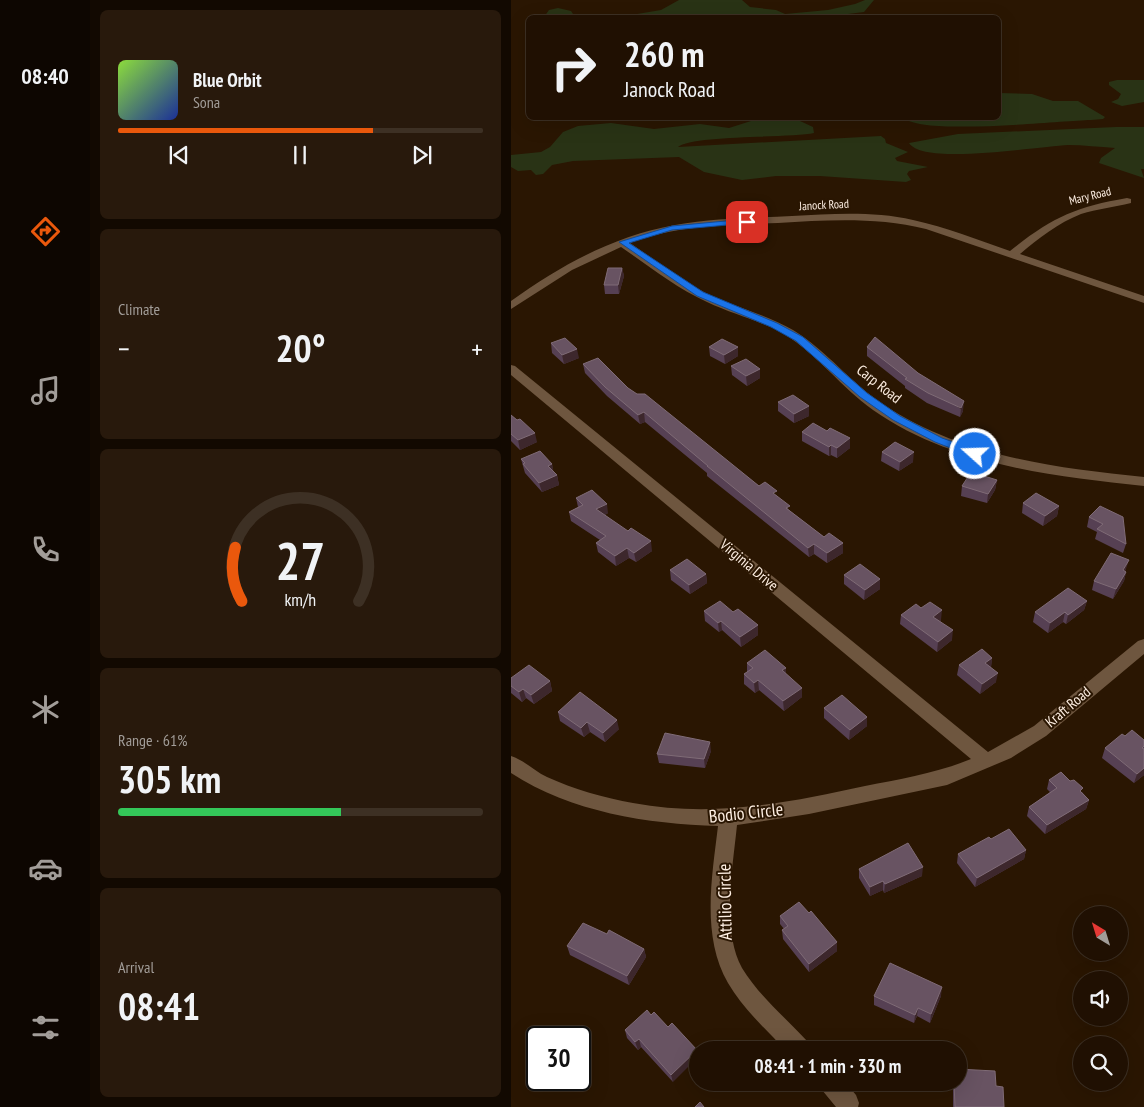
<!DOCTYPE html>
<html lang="en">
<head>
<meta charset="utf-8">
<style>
  :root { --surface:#201002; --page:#28190c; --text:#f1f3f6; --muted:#a29d99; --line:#3d3024; --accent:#ea580c }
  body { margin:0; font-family:"PT Sans Narrow",sans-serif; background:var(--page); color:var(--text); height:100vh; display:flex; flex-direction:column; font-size:19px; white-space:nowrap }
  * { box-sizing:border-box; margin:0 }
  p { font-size:16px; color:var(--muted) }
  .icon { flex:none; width:28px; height:28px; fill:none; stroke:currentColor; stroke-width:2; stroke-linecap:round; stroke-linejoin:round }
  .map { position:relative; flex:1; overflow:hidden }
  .side { display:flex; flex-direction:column; gap:10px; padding:10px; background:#120901; width:421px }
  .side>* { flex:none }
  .hud { position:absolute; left:15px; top:15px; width:475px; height:105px; border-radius:8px; box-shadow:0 5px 20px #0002,0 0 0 1px var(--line); background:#201002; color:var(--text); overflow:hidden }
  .needle { width:32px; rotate:322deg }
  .controls { position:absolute; left:562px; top:906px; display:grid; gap:10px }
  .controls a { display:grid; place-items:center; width:55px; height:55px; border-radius:50%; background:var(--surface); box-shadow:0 5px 20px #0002,0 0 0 1px var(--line); font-size:25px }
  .speed { position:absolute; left:15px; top:1026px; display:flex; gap:10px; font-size:25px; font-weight:700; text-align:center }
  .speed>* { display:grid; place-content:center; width:65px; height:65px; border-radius:50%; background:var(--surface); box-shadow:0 5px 20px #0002,0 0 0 1px var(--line); line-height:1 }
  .speed .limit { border:2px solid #111; border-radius:8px; background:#fff; color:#111 }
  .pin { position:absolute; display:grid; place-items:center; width:42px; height:42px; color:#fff; margin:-21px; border-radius:10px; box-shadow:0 2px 8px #0006 }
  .me { position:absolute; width:55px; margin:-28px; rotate:290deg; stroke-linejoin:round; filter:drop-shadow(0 0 4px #0008) }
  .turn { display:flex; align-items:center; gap:18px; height:105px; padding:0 15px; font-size:22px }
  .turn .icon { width:65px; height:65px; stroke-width:2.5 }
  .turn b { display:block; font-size:35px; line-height:42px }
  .big { font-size:38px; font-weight:800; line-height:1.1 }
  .side .widget { flex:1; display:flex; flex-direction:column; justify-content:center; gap:8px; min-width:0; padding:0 18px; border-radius:8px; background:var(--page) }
  .side .dial { align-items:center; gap:0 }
  .dial svg { height:130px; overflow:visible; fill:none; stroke:var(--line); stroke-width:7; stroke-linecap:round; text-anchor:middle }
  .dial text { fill:var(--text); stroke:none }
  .song { display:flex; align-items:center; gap:15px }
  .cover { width:60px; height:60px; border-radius:8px; background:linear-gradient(135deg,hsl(90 70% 55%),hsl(230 70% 35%)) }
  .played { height:5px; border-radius:2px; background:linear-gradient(90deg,var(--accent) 70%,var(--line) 70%) }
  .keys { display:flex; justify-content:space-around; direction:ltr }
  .heat { display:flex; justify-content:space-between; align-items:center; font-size:28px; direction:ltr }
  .charge { height:8px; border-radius:4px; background:linear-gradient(90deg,#34c759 61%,var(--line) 0) }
  .trip { position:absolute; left:178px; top:1041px; width:278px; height:50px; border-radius:25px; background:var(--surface); box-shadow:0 5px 20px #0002,0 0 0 1px var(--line); font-weight:800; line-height:50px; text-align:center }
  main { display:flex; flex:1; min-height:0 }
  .menu { display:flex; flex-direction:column; width:90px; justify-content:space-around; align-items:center; background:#0d0601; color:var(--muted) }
  .menu .icon { width:35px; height:35px }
  .menu .active { color:var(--accent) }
  .menu b { font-size:22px; color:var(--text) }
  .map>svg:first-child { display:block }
  .green { fill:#293315 }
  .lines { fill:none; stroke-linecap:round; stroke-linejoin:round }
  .minor { fill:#6e563f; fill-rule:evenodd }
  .wall { fill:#564053 }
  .shaded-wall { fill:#3d272c }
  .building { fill:#685362; stroke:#7f6b76 }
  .route { fill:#1a73e8; stroke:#114b97 }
  .labels { text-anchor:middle; stroke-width:4; stroke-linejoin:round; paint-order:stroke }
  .far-street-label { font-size:12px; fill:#feefe3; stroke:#2a1602 }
  .street-label { font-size:15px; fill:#feefe3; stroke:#2a1602 }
  .near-street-label { font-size:18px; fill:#feefe3; stroke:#2a1602 }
</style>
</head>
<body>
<main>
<nav class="menu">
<b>08:40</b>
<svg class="icon active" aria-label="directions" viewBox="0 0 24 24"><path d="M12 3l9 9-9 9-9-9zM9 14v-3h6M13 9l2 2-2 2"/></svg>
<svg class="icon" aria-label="music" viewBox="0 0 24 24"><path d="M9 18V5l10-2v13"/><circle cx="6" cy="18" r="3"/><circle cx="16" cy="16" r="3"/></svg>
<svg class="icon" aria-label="phone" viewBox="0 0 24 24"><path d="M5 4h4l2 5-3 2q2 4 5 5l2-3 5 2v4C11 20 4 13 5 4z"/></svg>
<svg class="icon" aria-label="climate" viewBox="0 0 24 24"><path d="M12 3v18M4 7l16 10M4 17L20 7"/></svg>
<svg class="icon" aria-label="car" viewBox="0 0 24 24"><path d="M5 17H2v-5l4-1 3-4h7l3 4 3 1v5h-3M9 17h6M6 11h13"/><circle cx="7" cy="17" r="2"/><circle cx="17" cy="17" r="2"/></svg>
<svg class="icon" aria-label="filters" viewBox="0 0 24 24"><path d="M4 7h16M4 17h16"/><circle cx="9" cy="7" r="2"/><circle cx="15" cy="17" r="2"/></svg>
</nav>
<section class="side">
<div class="widget">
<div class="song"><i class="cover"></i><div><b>Blue Orbit</b><p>Sona</p></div></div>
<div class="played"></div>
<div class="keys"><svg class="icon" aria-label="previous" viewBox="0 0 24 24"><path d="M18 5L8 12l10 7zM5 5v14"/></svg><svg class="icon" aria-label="pause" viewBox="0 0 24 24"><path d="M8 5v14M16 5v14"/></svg><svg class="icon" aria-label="next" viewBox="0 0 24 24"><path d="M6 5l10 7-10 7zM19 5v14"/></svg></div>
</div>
<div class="widget"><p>Climate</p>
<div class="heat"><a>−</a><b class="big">20°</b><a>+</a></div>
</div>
<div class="widget dial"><svg viewBox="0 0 100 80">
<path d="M14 69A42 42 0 1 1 86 69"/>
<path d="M14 69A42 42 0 0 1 10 36" stroke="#ea580c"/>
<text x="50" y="56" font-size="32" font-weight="700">27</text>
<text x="50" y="72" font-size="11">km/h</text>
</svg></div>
<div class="widget"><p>Range · 61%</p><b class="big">305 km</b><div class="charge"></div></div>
<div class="widget"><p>Arrival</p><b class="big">08:41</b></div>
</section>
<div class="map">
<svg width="633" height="1107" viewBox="0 0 633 1107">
  <rect width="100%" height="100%" fill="#2a1602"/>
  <path class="green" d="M168 0H231L239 7 265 10 274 14 317 10 344 4 354 0H363L353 12 305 18H241L227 14 195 18 108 17 150 10Z
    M47 8 60 11 64 17H33L38 10Z
    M606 80H633V102L611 106 600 102 607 99 610 94 598 85V82Z
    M488 93 521 94 542 101H567L594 117 592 119 580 120C545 121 418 135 394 119L396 118H488Z
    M241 118H292L289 121 302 127 303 133C280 138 180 135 167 147L370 136 374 139 375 143 397 152 384 158 386 161 417 167 398 171 396 174 400 180 395 182 309 176H265L231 180 193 172 168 157 62 161 41 165 32 174 25 175 20 170 7 171 0 167V155L30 152 39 147 52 132 67 126 100 123 143 129 189 124 218 128 240 121 243 119Z
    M605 127H633V169H630L633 178 588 163 590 158 604 148C588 147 573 145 557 145 530 146 412 166 398 143L447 134Z"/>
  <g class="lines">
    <path class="minor" d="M616 198 620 199V203C603 207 586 209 570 214 547 223 528 238 509 254L633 296V303L415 229C366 217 317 220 267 223 217 225 166 225 119 243 147 262 174 284 205 298 231 309 258 316 282 330 316 351 340 383 373 405 451 456 542 468 633 477V486C540 476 441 465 362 410 330 387 307 355 273 334 248 320 221 314 196 302 165 288 138 266 110 247L61 270 0 309V301C50 265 103 236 164 225 202 218 242 218 281 216 321 214 362 211 402 220 435 227 467 240 499 251 540 218 564 207 616 198Z
      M0 365 4 366 477 752 523 726 627 641 633 639V654L535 736 500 758 481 766 436 785 298 814 226 825C222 866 210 930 231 968 248 996 275 1018 297 1042L300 1050H274C255 1029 232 1009 217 983 190 936 201 877 207 826 136 824 60 812 0 773V756C13 760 23 771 36 777 62 789 94 798 122 803 202 818 276 803 354 786 390 779 426 773 460 759L0 375Z
      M308 1082H334L345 1095 348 1103 347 1107H325L311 1090Z"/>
  </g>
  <path class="wall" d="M111 268 113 276 108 294H94L93 285Z
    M40 343 68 358 53 364 41 353Z
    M198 347H227V356L214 364 199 356Z
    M356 347 407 373 452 411 449 417 416 403 394 388V386L356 356Z
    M72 364 117 388 248 486 266 496 279 511 313 537 332 543V553L316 563 303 554 298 557 196 476V473L134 422 129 424 96 396 74 373Z
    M220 366 249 369V378L236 386 221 375Z
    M267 402 298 416 283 423 267 411Z
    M0 415 26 442 9 450 0 441Z
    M291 432 339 448 326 458 320 455 318 456 291 441Z
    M371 452 402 462 388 471 370 461Z
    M10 459 41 464 42 472 46 475 48 485 31 492 14 473Z
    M486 480 484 490 476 503 450 496 451 486Z
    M65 498 97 513 94 515 141 551 125 562 118 558 105 566 87 552 85 543 89 540 60 521 58 512 67 507Z
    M512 503 548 506 546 516 532 526 511 513Z
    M589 506 615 544 612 553 584 539 586 532 576 527 578 517Z
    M615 569 614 571 615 572 613 581 602 599 581 590 583 581Z
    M159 570 195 574 196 583 179 594 160 580Z
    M333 575 369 589 353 600 333 584Z
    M576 601 573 610 555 624 552 622 537 633 522 622 524 612Z
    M410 608 430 620 429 621 441 640 426 652 389 624 390 615Z
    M193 611 222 612 247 625V635L230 647 211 630 208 632 194 621Z
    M481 658 480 667 485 682 469 694 446 675 448 665Z
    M236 663 275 674 291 697 273 711 248 690 244 693 233 684V674L236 672Z
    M0 678 39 681 41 691 23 704 15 698 11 702 0 693Z
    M313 708 356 717V726L338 740 313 718Z
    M47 712 108 729 94 742 79 732 73 737 49 721Z
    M614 736 633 740V775L623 783 591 758 594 748Z
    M200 751 194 768 148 763 146 754Z
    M538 780 571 792 578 800 575 809 534 834 516 816 518 807 539 792 536 789Z
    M480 839 515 850 513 859 464 887 446 863 447 854Z
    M348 869 411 876 373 893 372 890 359 896 348 878Z
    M269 916 326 951 298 972 272 939 271 930 273 929 269 924Z
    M96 934 133 949 135 957 118 985 59 955 56 946Z
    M363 996H430L419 1023 406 1016 403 1023 363 1005Z
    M140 1015 157 1027 162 1082 130 1047 127 1050 116 1038 114 1030Z
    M442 1082H446L493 1107H442Z"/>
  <path class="shaded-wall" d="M111 268 113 276 108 294 107 285Z
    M227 347V356L214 364 213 355Z
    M66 349 68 358 53 364 51 355Z
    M249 369V378L236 386 235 376Z
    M453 401 452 411 449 417 450 408Z
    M298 406V416L283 423V414Z
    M133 412 134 422 129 424 127 415Z
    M24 433 26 442 9 450 7 440Z
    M339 438V448L326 458V448Z
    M320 445V455L318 456V447Z
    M403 452 402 462 388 471 389 462Z
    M41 464 43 474 37 466Z
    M46 475 48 485 31 492 28 483Z
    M486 480 484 490 476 503 477 494Z
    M96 504 97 513 87 519 85 509Z
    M548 506 546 516 532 526 534 516Z
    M140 541 141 551 125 562 123 553Z
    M332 543V553L316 563V553Z
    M303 544V554L298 557 297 548Z
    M116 548 118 558 105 566 104 556Z
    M618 560 615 569 609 580 612 570Z
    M615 572 613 581 602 599 605 589Z
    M195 574 196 583 179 594 178 585Z
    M369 579V589L353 600 354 590Z
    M576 601 573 610 555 624 557 615Z
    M431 610 430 620 421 626 422 617Z
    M554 612 552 622 537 633 539 623Z
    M210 621 211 630 208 632 207 623Z
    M247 625V635L230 647 229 637Z
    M442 630 441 640 426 652 427 642Z
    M481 658 480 667 474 663Z
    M275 668V677L271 670Z
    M487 673 485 682 469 694 471 684Z
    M247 680 248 690 244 693 243 683Z
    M39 681 41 691 23 704 20 695Z
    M291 688V697L273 711 272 701Z
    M12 689 15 698 11 702 8 692Z
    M356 717V726L338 740 339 730Z
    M106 720 108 729 94 742 92 733Z
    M76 722 79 732 73 737 70 728Z
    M199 742 200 751 194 768 193 759Z
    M633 768V775L623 783 626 774Z
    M578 800 575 809 534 834 536 825Z
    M515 850 513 859 464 887 466 878Z
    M412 867 411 876 373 893 374 884Z
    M372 881V890L359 896V887Z
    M326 942V951L298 972V964Z
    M133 949 135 957 118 985 116 976Z
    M431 987 430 996 419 1023 420 1014Z
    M407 1008 406 1016 403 1023 404 1015Z
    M128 1039 130 1047 127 1050 124 1042Z
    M186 1050V1058L162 1082 160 1075Z"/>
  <path class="building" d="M97 268H111L107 285H93Z
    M364 337 407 373 453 401 450 408 417 393 394 379 396 378 356 347Z
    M54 338 66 349 51 355 40 343Z
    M211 339 227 347 213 355 198 347Z
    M87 358 117 388 126 394H134L248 486 254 482 266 491 262 493 279 506 275 508 313 537 318 533 332 543 316 553 303 544 297 548 196 466H197L133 412 127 415 94 387 72 364Z
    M235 359 249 369 235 376 220 366Z
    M282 395 298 406 283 414 267 402Z
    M0 415 6 420 9 419 24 433 7 440 0 434Z
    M302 423 316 431 319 428 339 438 326 448 320 445 318 447 291 432Z
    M384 442 403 452 389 462 371 452Z
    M29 451 41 464 37 466 46 475 28 483 12 464 14 463 10 459Z
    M460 472 486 480 477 494 451 486Z
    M81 490 96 504 85 509 117 531 120 528 140 541 123 553 116 548 104 556 85 543 95 536 58 512 72 505 65 498Z
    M525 493 548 506 534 516 512 503Z
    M589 506 612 517 615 544 586 529 592 524 578 517Z
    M600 553 618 560 612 570 615 572 605 589 583 581Z
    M176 559 195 574 178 585 159 570Z
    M349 564 369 579 354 590 333 575Z
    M557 588 576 601 557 615 554 612 539 623 524 612Z
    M209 601 222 612 227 609 247 625 229 637 210 621 207 623 193 611Z
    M419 602 431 610 422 617 442 630 427 642 390 615 405 604 410 608Z
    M471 649 481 658 474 663 487 673 471 684 448 665Z
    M254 650 275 668 271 670 291 688 272 701 247 680 243 683 233 674 242 668 236 663Z
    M18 665 39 681 20 695 12 689 8 692 0 686V678Z
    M69 692 106 720 92 733 76 722 70 728 47 712Z
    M331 695 356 717 339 730 313 708Z
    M621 730 633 740V746L631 748 633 749V768L626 774 594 748 611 734 614 736Z
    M154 733 199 742 193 759 146 754Z
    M550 772 559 781 563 780 572 788 569 791 578 800 536 825 518 807 546 788 538 780Z
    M498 829 515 850 466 878 447 854 478 837 480 839Z
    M397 843 412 867 374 884 372 881 359 887 348 869Z
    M288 902 298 913 300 911 326 942 298 964 271 930 277 926 269 916Z
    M72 923 96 934 98 930 133 949 116 976 56 946Z
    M379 963 431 987 420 1014 407 1008 404 1015 363 996Z
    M136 1010 140 1015 143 1012 157 1027 161 1023 186 1050 160 1075 128 1039 124 1042 114 1030Z
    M446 1069 484 1071 485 1086 492 1087 493 1107H444L443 1082H446Z
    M189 1102 193 1107H184Z"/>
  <path class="route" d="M236 219 239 220V223L161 230 118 243 192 292 266 323 292 337 356 393 389 416 431 438 468 451V456H460L424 442 382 420 349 397 285 341 260 327 186 296 108 242 161 226Z"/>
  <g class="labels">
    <g class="far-street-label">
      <text transform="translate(579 196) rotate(-14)" y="4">Mary Road</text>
      <text transform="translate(313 205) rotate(-3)" y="4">Janock Road</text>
    </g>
    <g class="street-label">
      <text transform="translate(368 384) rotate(38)" y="5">Carp Road</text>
      <text transform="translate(238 565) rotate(40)" y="5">Virginia Drive</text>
      <text transform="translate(557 707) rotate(-40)" y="5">Kraft Road</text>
    </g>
    <g class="near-street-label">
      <text transform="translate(235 813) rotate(-6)" y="6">Bodio Circle</text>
      <text transform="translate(214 902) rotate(-91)" y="6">Attilio Circle</text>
    </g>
  </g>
</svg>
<div class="controls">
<a><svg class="needle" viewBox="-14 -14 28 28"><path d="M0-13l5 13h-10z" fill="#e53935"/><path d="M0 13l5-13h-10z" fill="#a29d99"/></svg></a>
<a><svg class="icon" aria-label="sound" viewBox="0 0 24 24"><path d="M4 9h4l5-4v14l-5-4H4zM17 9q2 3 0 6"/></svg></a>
<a><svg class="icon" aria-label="search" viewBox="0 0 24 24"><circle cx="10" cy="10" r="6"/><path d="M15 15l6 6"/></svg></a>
</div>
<div class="speed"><div class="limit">30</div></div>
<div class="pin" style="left:236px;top:222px;background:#d93025"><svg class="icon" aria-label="arrive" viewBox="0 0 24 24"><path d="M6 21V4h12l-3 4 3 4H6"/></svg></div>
<svg class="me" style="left:464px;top:454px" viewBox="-20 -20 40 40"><circle r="17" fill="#1a73e8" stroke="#fff" stroke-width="3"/><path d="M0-11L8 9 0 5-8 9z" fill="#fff"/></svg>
<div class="trip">08:41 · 1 min · 330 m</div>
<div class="hud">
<div class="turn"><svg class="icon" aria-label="right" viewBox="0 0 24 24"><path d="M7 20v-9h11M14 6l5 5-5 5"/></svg><div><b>260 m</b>Janock Road</div></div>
</div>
</div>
</main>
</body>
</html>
